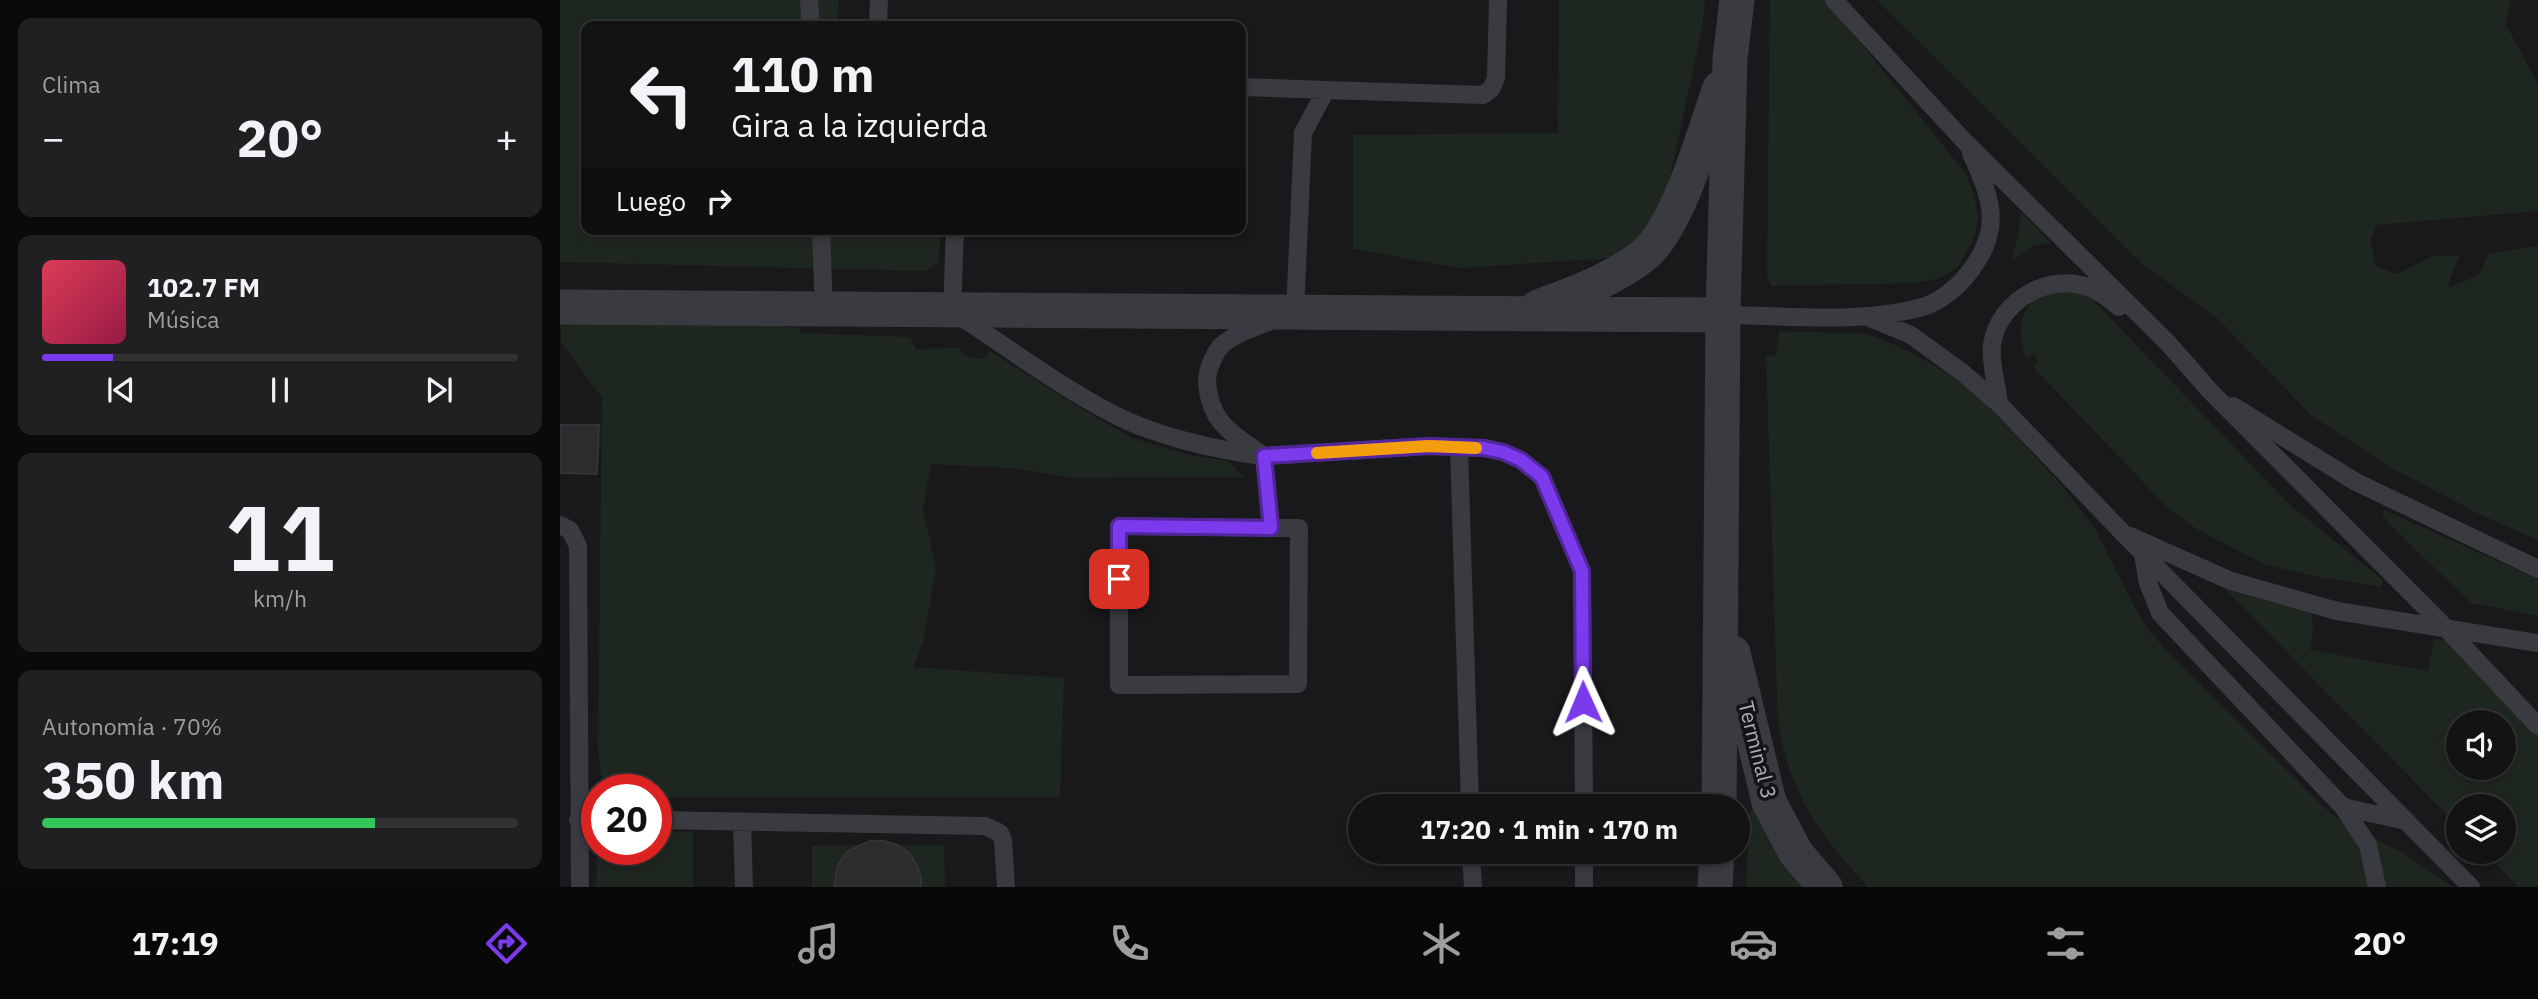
<!DOCTYPE html>
<html lang="es">
<head>
<meta charset="utf-8">
<style>
  :root { --surface:#131314; --page:#202022; --text:#f1f3f6; --muted:#9d9ea0; --line:#323234; --accent:#7c3aed }
  body { margin:0; font-family:"IBM Plex Sans",sans-serif; background:var(--page); color:var(--text); height:100vh; display:flex; flex-direction:column; font-size:26px; white-space:nowrap }
  * { box-sizing:border-box; margin:0 }
  p { font-size:23px; color:var(--muted) }
  .icon { flex:none; width:38px; height:38px; fill:none; stroke:currentColor; stroke-width:2; stroke-linecap:round; stroke-linejoin:round }
  .map { position:relative; flex:1; overflow:hidden }
  .drawer { display:flex; flex-direction:column; gap:18px; padding:18px; background:#0a0a0b; width:560px }
  .drawer>* { flex:none }
  .guide { position:absolute; left:21px; top:21px; width:665px; height:214px; border-radius:14px; box-shadow:0 4px 10px #0003,0 0 0 2px var(--line); background:#131314; color:var(--text); overflow:hidden }
  .tools { position:absolute; left:1886px; top:710px; display:grid; gap:14px }
  .tools a { display:grid; place-items:center; width:70px; height:70px; border-radius:50%; background:var(--surface); box-shadow:0 4px 10px #0003,0 0 0 2px var(--line); font-size:35px }
  .speed { position:absolute; left:21px; top:774px; display:flex; gap:14px; font-size:35px; font-weight:700; text-align:center }
  .speed>* { display:grid; place-content:center; width:91px; height:91px; border-radius:50%; background:var(--surface); box-shadow:0 4px 10px #0003,0 0 0 2px var(--line); line-height:1 }
  .speed .limit { border:10px solid #d22; background:#fff; color:#111 }
  .pin { position:absolute; display:grid; place-items:center; width:60px; height:60px; color:#fff; margin:-30px; border-radius:14px; box-shadow:0 4px 10px #0006 }
  .me { position:absolute; width:77px; margin:-38px; rotate:359deg; stroke-linejoin:round; filter:drop-shadow(0 0 5px #0008) }
  .turn { display:flex; align-items:center; gap:24px; height:147px; padding:0 35px; font-size:32px }
  .turn .icon { width:91px; height:91px; stroke-width:2.5 }
  .turn b { display:block; font-size:49px; line-height:60px }
  .then { display:flex; align-items:center; height:66px; padding:0 35px; background:#0003; gap:14px; font-size:26px }
  .big { font-size:52px; font-weight:700; line-height:1.1 }
  .drawer .card { flex:1; display:flex; flex-direction:column; justify-content:center; gap:10px; min-width:0; padding:0 24px; border-radius:14px; background:var(--page) }
  .drawer .dial { align-items:center; gap:0 }
  .dial b { font-size:91px; line-height:1 }
  .song { display:flex; align-items:center; gap:21px }
  .cover { width:84px; height:84px; border-radius:10px; background:linear-gradient(135deg,hsl(350 70% 55%),hsl(340 70% 35%)) }
  .played { height:7px; border-radius:4px; background:linear-gradient(90deg,var(--accent) 15%,var(--line) 15%) }
  .keys { display:flex; justify-content:space-around; direction:ltr }
  .heat { display:flex; justify-content:space-between; align-items:center; font-size:38px; direction:ltr }
  .charge { height:10px; border-radius:5px; background:linear-gradient(90deg,#34c759 70%,var(--line) 0) }
  .trip { position:absolute; left:788px; top:794px; width:402px; height:70px; border-radius:35px; background:var(--surface); box-shadow:0 4px 10px #0003,0 0 0 2px var(--line); font-weight:700; line-height:70px; text-align:center }
  .tabs { display:flex; height:112px; justify-content:space-around; align-items:center; background:#080808; color:var(--muted) }
  .tabs .icon { width:49px; height:49px }
  .tabs .active { color:var(--accent) }
  .tabs b { font-size:32px; color:var(--text) }
  main { display:flex; flex:1; min-height:0 }
  .map>svg:first-child { display:block }
  .green { fill:#1e271f; fill-rule:evenodd }
  .building { fill:#2c2c2f; stroke:#333338; stroke-width:2 }
  .lines { fill:none; stroke-linecap:round; stroke-linejoin:round }
  .lane { stroke:#393b41; stroke-width:18 }
  .street { stroke:#393b41; stroke-width:35 }
  .route-casing { stroke:#51269a; stroke-width:18 }
  .route { stroke:#7c3aed; stroke-width:12 }
  .slow { stroke:#f59e0b; stroke-width:12 }
  .labels { text-anchor:middle; stroke-width:7; stroke-linejoin:round; paint-order:stroke }
  .street-label { font-size:21px; fill:#aab0bc; stroke:#141416 }
</style>
</head>
<body>
<main>
<section class="drawer">
<div class="card"><p>Clima</p>
<div class="heat"><a>−</a><b class="big">20°</b><a>+</a></div>
</div>
<div class="card">
<div class="song"><i class="cover"></i><div><b>102.7 FM</b><p>Música</p></div></div>
<div class="played"></div>
<div class="keys"><svg class="icon" aria-label="previous" viewBox="0 0 24 24"><path d="M18 5L8 12l10 7zM5 5v14"/></svg><svg class="icon" aria-label="pause" viewBox="0 0 24 24"><path d="M8 5v14M16 5v14"/></svg><svg class="icon" aria-label="next" viewBox="0 0 24 24"><path d="M6 5l10 7-10 7zM19 5v14"/></svg></div>
</div>
<div class="card dial"><b>11</b><p>km/h</p></div>
<div class="card"><p>Autonomía · 70%</p><b class="big">350 km</b><div class="charge"></div></div>
</section>
<div class="map">
<svg width="1978" height="887" viewBox="0 0 1978 887">
  <rect width="100%" height="100%" fill="#19191b"/>
  <path class="green" d="M0 0H279L277 26H26V229H381L379 262 365 271 0 262Z
    M999 0H1145L1142 29 1098 233 1051 258 901 268 793 249V135L998 133Z
    M1210 0H1266L1406 174 1414 195 1418 218 1415 236 1398 267 1378 279 1353 283 1211 286 1207 275Z
    M1317 0H1951L1945 23 1978 84V211L1816 225 1811 240 1815 266 1837 274 1873 256H1899L1887 288 1919 275 1929 254 1978 246V540L1921 515 1830 467 1752 416 1658 319 1581 263Z
    M1460 211 1490 242 1474 246 1452 260 1459 229Z
    M1508 290 1522 293 1532 299 1729 504 1823 580 1821 587 1758 577 1706 565 1638 530 1607 507 1472 366 1478 361 1474 354 1466 358C1458 337 1457 309 1480 296 1488 292 1500 292 1508 290Z
    M139 318 240 328V333L350 337 356 349 399 348 404 355 423 359 430 351 512 403 572 438 633 456 668 461 684 477 516 478 450 468 371 464 363 510 376 568 364 637 354 667 504 678 500 797H96V789H52L41 776 38 750 42 398 1 342V324Z
    M1219 331 1306 334 1336 345 1369 362 1414 391 1498 481 1534 527 1575 608 1588 629 1606 650 1767 810 1782 822 1843 853 1893 887H1308C1258 832 1231 797 1218 723L1206 357 1216 354Z
    M1824 510 1978 579V616L1912 603 1908 600 1823 518Z
    M1666 590 1753 613 1751 622 1754 623 1750 650 1868 671 1874 639 1888 640 1978 733V887H1958L1924 852H1944V807H1899V827ZM1899 723H1944V768H1899Z
    M1192 796 1256 887H1186L1188 846 1185 818 1192 811Z
    M96 831 133 832V887H36L37 843V849H96Z
    M314 845 299 887H252V846Z
    M321 845H384L385 887H337Z"/>
  <path class="building" d="M0 425H39L37 474 0 473Z
    M311 841H324L337 845 349 853 356 864 361 877V887H274L278 865 286 853 298 846Z"/>
  <g class="lines">
    <path class="lane" d="M249 0 251 26
      M1274 0 1407 144 1607 342 1650 391 1885 627 1978 726
      M318 26 319 0
      M681 87 766 90 743 133 735 312C714 321 675 331 660 347 653 356 647 371 647 382 650 424 673 434 704 456L711 528
      M766 90 923 95 931 89 936 78 938 0
      M261 229 264 310
      M395 229 392 311C446 346 498 386 555 415 596 436 659 451 704 456L869 446 924 448 943 452 961 460 982 477 1022 571 1024 807
      M1163 315C1225 315 1298 324 1359 308 1380 303 1401 285 1413 267 1443 226 1430 196 1411 153
      M1305 316 1351 335 1403 373 1439 404 1561 531 1911 887
      M1439 404C1437 385 1430 364 1432 345 1438 299 1495 268 1537 291 1544 295 1552 301 1559 307
      M1673 406 1796 482 1978 569
      M899 447 910 807
      M0 525 10 530 18 546 20 887
      M559 526 739 528 738 684 559 685Z
      M1570 536 1671 581 1777 611 1978 643
      M1583 554 1588 583 1600 613 1783 807 1808 845 1817 887
      M1783 807 1846 821
      M18 820H37
      M96 820 425 826 440 833 443 840 446 887
      M182 822 184 887
      M911 852 913 887
      M1024 852V887"/>
    <path class="street" d="M0 307 1163 315
      M978 307C1015 293 1053 280 1084 255 1119 226 1144 132 1160 88
      M1173 653 1209 802 1236 853 1265 887
      M1159 807 1163 315 1170 59 1177 0
      M1155 887 1157 852"/>
  </g>
  <g class="lines">
    <g class="route-casing">
      <path id="route" d="M559 579V526L711 528 704 456 869 446 924 448 943 452 961 460 982 477 1022 571 1023 702"/>
    </g>
    <use href="#route" class="route"/>
    <path class="slow" d="M757 453 869 446 916 448"/>
  </g>
  <g class="labels">
    <g class="street-label">
      <text transform="translate(1197 750) rotate(76)" y="7">Terminal 3</text>
    </g>
  </g>
</svg>
<div class="tools">
<a><svg class="icon" aria-label="sound" viewBox="0 0 24 24"><path d="M4 9h4l5-4v14l-5-4H4zM17 9q2 3 0 6"/></svg></a>
<a><svg class="icon" aria-label="layers" viewBox="0 0 24 24"><path d="M12 4l9 5-9 5-9-5zM3 14l9 5 9-5"/></svg></a>
</div>
<div class="speed"><div class="limit">20</div></div>
<div class="pin" style="left:559px;top:579px;background:#d93025"><svg class="icon" aria-label="arrive" viewBox="0 0 24 24"><path d="M6 21V4h12l-3 4 3 4H6"/></svg></div>
<svg class="me" style="left:1023px;top:702px" viewBox="-20 -20 40 40"><path d="M0-17L14 15 0 8-14 15z" fill="#7c3aed" stroke="#fff" stroke-width="4"/></svg>
<div class="trip">17:20 · 1 min · 170 m</div>
<div class="guide">
<div class="turn"><svg class="icon" aria-label="left" viewBox="0 0 24 24"><path d="M17 20v-9H6M10 6l-5 5 5 5"/></svg><div><b>110 m</b>Gira a la izquierda</div></div>
<div class="then">Luego<svg class="icon" aria-label="right" viewBox="0 0 24 24"><path d="M7 20v-9h11M14 6l5 5-5 5"/></svg></div>
</div>
</div>
</main>
<nav class="tabs">
<b>17:19</b>
<svg class="icon active" aria-label="directions" viewBox="0 0 24 24"><path d="M12 3l9 9-9 9-9-9zM9 14v-3h6M13 9l2 2-2 2"/></svg>
<svg class="icon" aria-label="music" viewBox="0 0 24 24"><path d="M9 18V5l10-2v13"/><circle cx="6" cy="18" r="3"/><circle cx="16" cy="16" r="3"/></svg>
<svg class="icon" aria-label="phone" viewBox="0 0 24 24"><path d="M5 4h4l2 5-3 2q2 4 5 5l2-3 5 2v4C11 20 4 13 5 4z"/></svg>
<svg class="icon" aria-label="climate" viewBox="0 0 24 24"><path d="M12 3v18M4 7l16 10M4 17L20 7"/></svg>
<svg class="icon" aria-label="car" viewBox="0 0 24 24"><path d="M5 17H2v-5l4-1 3-4h7l3 4 3 1v5h-3M9 17h6M6 11h13"/><circle cx="7" cy="17" r="2"/><circle cx="17" cy="17" r="2"/></svg>
<svg class="icon" aria-label="filters" viewBox="0 0 24 24"><path d="M4 7h16M4 17h16"/><circle cx="9" cy="7" r="2"/><circle cx="15" cy="17" r="2"/></svg>
<b>20°</b>
</nav>
</body>
</html>
